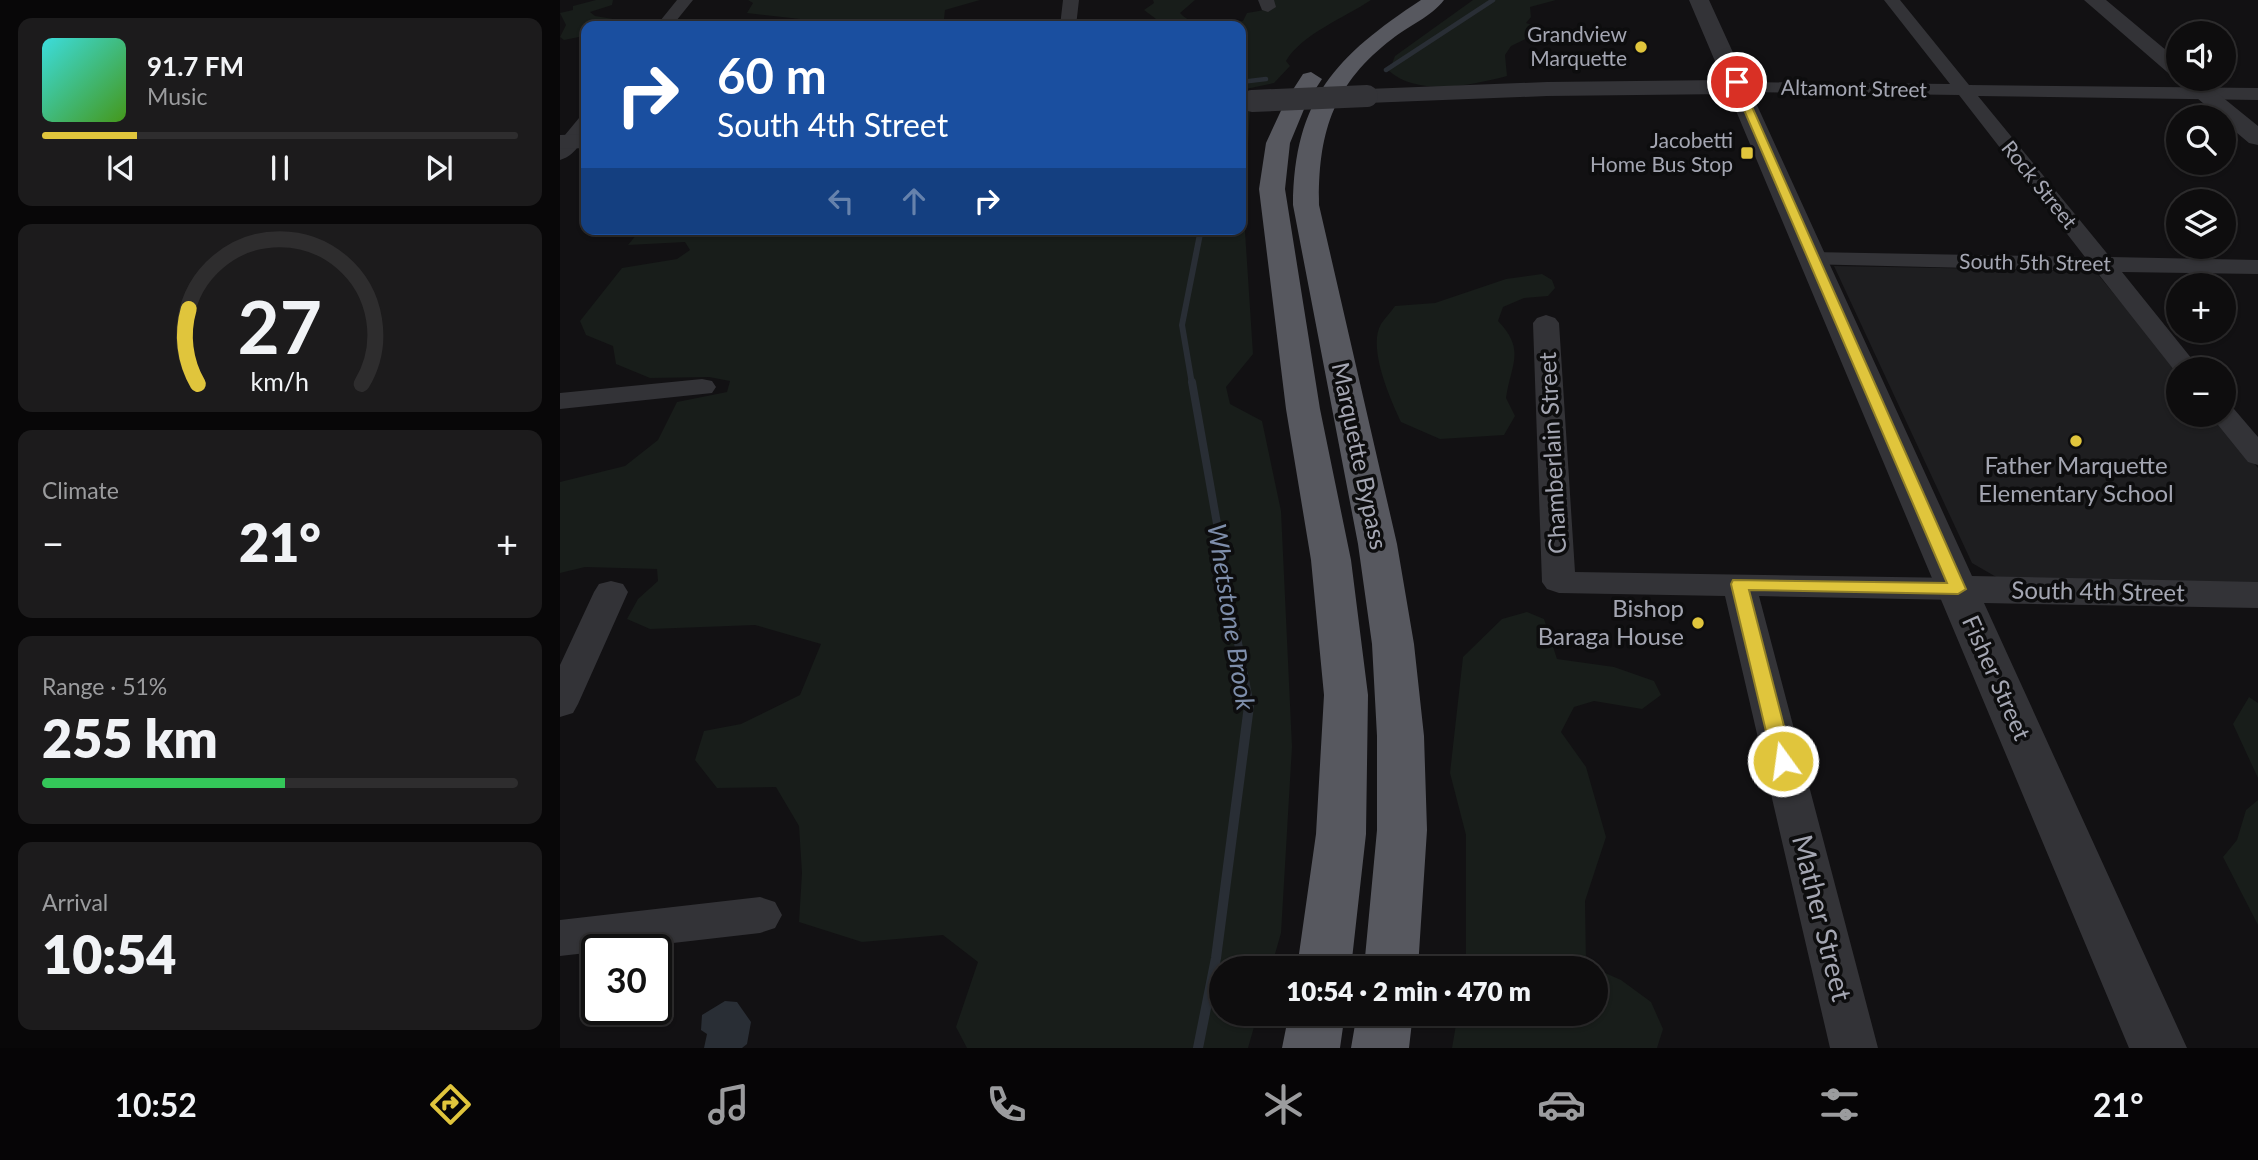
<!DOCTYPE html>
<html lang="en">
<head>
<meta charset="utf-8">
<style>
  :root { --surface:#0e0d0e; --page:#1c1b1c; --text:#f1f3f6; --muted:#9b9c9e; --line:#2e2d2e; --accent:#e0c53c }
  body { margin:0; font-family:Lato,sans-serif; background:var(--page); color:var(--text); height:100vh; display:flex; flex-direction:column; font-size:26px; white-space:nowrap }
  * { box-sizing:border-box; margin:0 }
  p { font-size:23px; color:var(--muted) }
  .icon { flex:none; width:38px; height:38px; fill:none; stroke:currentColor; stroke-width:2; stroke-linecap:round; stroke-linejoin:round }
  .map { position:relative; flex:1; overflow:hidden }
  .sheet { display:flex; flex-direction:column; gap:18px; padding:18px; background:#080708; width:560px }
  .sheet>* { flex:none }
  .guide { position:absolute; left:21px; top:21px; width:665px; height:214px; border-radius:14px; box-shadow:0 2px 5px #0004,0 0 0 2px var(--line); background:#1a4fa0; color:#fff; overflow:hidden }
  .buttons { position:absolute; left:1606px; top:21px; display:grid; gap:14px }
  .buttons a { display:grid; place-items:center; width:70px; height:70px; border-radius:50%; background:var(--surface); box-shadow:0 2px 5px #0004,0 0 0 2px var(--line); font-size:35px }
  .speed { position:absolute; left:21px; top:934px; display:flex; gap:14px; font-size:35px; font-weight:700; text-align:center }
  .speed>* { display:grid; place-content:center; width:91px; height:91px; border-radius:50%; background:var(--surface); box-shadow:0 2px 5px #0004,0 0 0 2px var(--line); line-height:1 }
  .speed .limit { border:4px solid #111; border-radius:10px; background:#fff; color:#111 }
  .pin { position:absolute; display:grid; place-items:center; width:60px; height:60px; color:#fff; margin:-30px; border:4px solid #fff; border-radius:50%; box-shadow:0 2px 7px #0007 }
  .me { position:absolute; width:77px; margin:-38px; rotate:346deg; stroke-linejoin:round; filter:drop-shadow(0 0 5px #0008) }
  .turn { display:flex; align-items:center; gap:24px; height:147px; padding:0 21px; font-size:32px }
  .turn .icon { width:91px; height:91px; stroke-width:2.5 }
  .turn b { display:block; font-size:49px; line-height:60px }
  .lanes { display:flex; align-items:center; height:66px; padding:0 21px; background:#0003; justify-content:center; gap:35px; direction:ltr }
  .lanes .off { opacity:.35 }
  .big { font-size:52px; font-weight:800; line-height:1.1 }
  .sheet .card { flex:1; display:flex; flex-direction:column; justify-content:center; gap:10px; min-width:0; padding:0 24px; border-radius:14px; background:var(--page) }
  .sheet .dial { align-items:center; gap:0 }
  .dial svg { height:182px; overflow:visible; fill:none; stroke:var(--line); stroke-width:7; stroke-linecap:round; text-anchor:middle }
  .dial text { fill:var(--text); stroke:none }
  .song { display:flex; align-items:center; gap:21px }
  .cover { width:84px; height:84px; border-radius:10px; background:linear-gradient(135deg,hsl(180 70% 55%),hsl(100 70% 35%)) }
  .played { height:7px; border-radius:4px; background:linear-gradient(90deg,var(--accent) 20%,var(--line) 20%) }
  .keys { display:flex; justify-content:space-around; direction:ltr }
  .heat { display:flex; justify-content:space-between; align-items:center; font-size:38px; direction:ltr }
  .charge { height:10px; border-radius:5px; background:linear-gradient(90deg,#34c759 51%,var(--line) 0) }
  .trip { position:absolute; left:649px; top:956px; width:399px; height:70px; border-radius:35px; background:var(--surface); box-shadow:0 2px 5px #0004,0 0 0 2px var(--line); font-weight:800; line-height:70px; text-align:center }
  .tab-bar { display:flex; height:112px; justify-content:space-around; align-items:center; background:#060506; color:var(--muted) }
  .tab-bar .icon { width:49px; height:49px }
  .tab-bar .selected { color:var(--accent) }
  .tab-bar b { font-size:32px; color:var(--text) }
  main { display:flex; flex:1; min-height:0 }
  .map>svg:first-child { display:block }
  .built { fill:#1e1e20 }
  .green { fill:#181d1a }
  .water { fill:#292e35 }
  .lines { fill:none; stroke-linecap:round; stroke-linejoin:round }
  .stream-far3 { stroke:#292e35; stroke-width:4.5 }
  .stream-far2 { stroke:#292e35; stroke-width:6 }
  .stream-far1 { stroke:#292e35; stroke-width:8 }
  .stream { stroke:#292e35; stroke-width:10 }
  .minor { fill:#333337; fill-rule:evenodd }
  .tertiary { fill:#333337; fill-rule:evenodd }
  .trunk { fill:#57585f; fill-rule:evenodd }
  .tertiary-bridge { stroke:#333337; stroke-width:22 }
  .route { fill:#e0c53c; stroke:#928027; stroke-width:2 }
  .poi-dot { fill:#e0c53c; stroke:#0d0d0e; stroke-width:2.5 }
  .labels { text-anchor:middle; stroke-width:7; stroke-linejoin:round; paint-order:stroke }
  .far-poi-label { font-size:21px; fill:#a4a6b2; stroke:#0d0d0e; text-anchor:end }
  .far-street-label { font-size:21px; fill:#a4a6b2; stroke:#0d0d0e }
  .street-label { font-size:24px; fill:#a4a6b2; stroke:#0d0d0e }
  .poi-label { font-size:24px; fill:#a4a6b2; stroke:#0d0d0e }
  .water-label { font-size:26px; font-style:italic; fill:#7e8eab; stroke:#0d0d0e }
  .near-street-label { font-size:28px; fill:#a4a6b2; stroke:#0d0d0e }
</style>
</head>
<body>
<main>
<section class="sheet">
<div class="card">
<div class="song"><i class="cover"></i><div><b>91.7 FM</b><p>Music</p></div></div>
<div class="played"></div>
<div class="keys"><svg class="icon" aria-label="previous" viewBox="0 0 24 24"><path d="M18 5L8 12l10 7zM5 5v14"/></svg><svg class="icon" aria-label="pause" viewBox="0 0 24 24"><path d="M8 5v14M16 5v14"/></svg><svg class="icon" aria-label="next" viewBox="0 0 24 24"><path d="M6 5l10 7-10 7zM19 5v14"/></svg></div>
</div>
<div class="card dial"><svg viewBox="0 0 100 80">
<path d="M14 69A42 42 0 1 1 86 69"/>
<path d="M14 69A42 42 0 0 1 10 36" stroke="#e0c53c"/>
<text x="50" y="56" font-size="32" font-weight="700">27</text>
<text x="50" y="72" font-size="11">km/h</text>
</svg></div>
<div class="card"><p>Climate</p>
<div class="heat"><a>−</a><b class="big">21°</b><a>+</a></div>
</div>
<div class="card"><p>Range · 51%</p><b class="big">255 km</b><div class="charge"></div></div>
<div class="card"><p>Arrival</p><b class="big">10:54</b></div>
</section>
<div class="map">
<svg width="1698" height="1048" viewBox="0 0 1698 1048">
  <rect width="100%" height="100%" fill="#121113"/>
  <path class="built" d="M1274 266 1535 271 1619 372V415H1654L1698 468V585L1438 578 1412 563Z"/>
  <path class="green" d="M36 0H53L52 5 30 12 35 16 53 19 26 26 24 36 4 40 0 37 6 25 0 13 13 10V6Z
    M188 0H420L385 10 384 19 337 21 319 26H192L234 22 240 19 187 13 193 3Z
    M593 0H635L620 13C634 29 664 24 683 21L687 13 710 9 711 0H811C784 18 742 34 726 61L730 66 714 83 681 90V26H590L600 22 584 10 594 3Z
    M913 0H996L970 7 971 17 966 23 979 27 980 32 951 46 945 55 947 76C912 85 859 97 829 71L835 56Z
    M681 108H690L684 216 693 354 666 387 670 404 702 421 721 511 732 747 721 933 711 968H662V1013H698L688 1048H407L396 1027 418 962 383 935 302 942 239 922 242 873 239 826 216 787 157 788 135 760 144 731 181 724 240 695 261 644 195 625 90 629 67 619 78 599 98 581 97 569 25 567 0 573V482L65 466 98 440 117 402 167 392 170 381 149 377 90 378 56 364 53 346 26 335 20 321 62 268 117 259 130 250 125 242 68 245 81 229H681Z
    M982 274 992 280 995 288 988 296 964 298 943 307 938 321C966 350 951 364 946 398L955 416 944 435 880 439 841 422C831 400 807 348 821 324 825 318 831 312 835 306L875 303 946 279Z
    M967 612 984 619 997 659 1054 667 1094 681 1101 695 1082 709 1034 701 1014 707 1001 732 1026 767 1046 837 1025 901 1026 964 1033 968H906V835L890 773 903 657 942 619Z
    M1689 697 1698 703V778L1673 724Z
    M1698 800V925L1663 857 1677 840 1686 810Z
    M1036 969 1061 980 1091 1002 1103 1029 1097 1048H892L898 1013H1036Z"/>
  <path class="water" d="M165 1001 177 1002 191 1022 187 1044 182 1048H144L147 1034 141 1030 142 1015Z"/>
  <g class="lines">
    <path class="stream-far3" d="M826 70 933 0
      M681 82 706 79"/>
    <path class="stream-far2" d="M632 384 622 325 641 229"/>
    <path class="stream-far1" d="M632 382 683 671"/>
    <path class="stream" d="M638 1048 656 958 689 706 682 669"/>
    <path class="minor" d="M117 0H133L112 26H96Z
      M503 0H519L516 26H500Z
      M698 0H714L716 7 708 12 702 10Z
      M1324 0H1340L1409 85 1698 88V100L1418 96 1550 257 1698 260V274L1562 272 1640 369H1619L1618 375 1536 271 1243 264 1239 259 1243 254 1251 252 1525 257 1399 95 1179 92 1170 87 1179 82 1390 84Z
      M26 116C27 133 19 155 0 160V141L19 118Z
      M986 315 995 318 999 323 1015 572 1398 578 1410 581 1415 589 1410 597 1398 600 1199 596 1318 1048H1270L1165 596 999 593 987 589 982 582 973 323 977 318Z
      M142 379 152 381 156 387 152 393 0 409V393Z
      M1664 407 1674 409 1698 437V465L1688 462 1650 415H1664Z
      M51 581 63 584 68 592 18 704 13 713 0 717V665L34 592 39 584Z
      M200 897 215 902 222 915 215 928 200 933 0 956V920Z"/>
    <path class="tertiary" d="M1129 0H1149L1412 576 1698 582V608L1424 603 1627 1048H1569L1169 94 987 96 807 103 796 96 807 89 987 82 1163 80Z
      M1524 0H1546L1619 61V79H1640L1698 126V145L1689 143 1664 122V117H1659Z
      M26 134V148L0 149V135Z"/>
    <path class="trunk" d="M861 0H884C872 16 847 27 832 39 773 84 758 133 759 205L837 544 854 644 864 736 867 830 858 968H804L817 830V736L812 644 798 544 733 205C734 99 776 56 861 0Z
      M751 72 762 79 747 102 730 143 725 189 760 409 791 560 808 695 806 834 791 968H737L756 834 764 695 751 560 726 409 699 189 706 143 725 102 743 74Z
      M729 1013H785L780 1048H722Z
      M797 1013H853L849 1048H791Z"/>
    <path class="tertiary-bridge" d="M692 101 807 96"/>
  </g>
  <path class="route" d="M1177 79 1181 82 1406 589 1398 594 1189 590 1233 761 1223 768 1213 761 1171 584 1173 580 1387 583 1172 82Z"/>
  <g class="poi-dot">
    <circle cx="1081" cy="47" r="7"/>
    <rect x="1180" y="146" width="14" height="14" rx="3.5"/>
    <circle cx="1516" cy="441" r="7"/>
    <circle cx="1138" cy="623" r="7"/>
  </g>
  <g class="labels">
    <g class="far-poi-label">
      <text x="1067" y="42">Grandview<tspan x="1067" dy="24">Marquette</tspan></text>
      <text x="1173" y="148">Jacobetti<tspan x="1173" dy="24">Home Bus Stop</tspan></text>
    </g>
    <g class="far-street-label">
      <text transform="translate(1294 89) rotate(1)" y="7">Altamont Street</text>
      <text transform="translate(1479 185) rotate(51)" y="7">Rock Street</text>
      <text transform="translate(1475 263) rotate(1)" y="7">South 5th Street</text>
    </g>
    <g class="street-label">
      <text transform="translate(993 453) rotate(-93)" y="8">Chamberlain Street</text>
      <text transform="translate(799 456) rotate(78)" y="8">Marquette Bypass</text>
      <text transform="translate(1538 592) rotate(1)" y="8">South 4th Street</text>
      <text transform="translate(1436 678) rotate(66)" y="8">Fisher Street</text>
    </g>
    <g class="poi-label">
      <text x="1516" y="474">Father Marquette<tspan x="1516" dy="28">Elementary School</tspan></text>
      <text x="1124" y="617" text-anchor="end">Bishop<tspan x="1124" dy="28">Baraga House</tspan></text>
    </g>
    <g class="water-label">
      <text transform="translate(671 617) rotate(81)" y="9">Whetstone Brook</text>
    </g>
    <g class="near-street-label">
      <text transform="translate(1262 918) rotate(76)" y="10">Mather Street</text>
    </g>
  </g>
</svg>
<div class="buttons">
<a><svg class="icon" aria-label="sound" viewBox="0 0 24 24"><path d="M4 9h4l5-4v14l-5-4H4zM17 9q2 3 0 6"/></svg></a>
<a><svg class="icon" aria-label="search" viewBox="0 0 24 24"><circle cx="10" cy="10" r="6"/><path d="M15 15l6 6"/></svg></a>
<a><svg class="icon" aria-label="layers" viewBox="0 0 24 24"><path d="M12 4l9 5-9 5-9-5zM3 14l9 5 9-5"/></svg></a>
<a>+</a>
<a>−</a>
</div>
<div class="speed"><div class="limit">30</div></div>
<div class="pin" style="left:1177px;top:82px;background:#d93025"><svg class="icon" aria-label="arrive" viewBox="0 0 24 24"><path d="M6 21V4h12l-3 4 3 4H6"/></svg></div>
<svg class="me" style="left:1223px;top:761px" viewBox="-20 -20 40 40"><circle r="17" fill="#e0c53c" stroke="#fff" stroke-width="3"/><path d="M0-11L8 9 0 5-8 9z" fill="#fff"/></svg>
<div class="trip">10:54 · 2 min · 470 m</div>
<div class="guide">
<div class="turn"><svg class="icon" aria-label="right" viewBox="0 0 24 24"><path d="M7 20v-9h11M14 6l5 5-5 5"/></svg><div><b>60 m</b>South 4th Street</div></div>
<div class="lanes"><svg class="icon off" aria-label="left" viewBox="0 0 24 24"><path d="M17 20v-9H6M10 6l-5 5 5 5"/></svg><svg class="icon off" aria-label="ahead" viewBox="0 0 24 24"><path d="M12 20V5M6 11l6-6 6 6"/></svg><svg class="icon" aria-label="right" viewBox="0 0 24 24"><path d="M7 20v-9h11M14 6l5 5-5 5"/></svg></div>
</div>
</div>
</main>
<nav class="tab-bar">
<b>10:52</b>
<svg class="icon selected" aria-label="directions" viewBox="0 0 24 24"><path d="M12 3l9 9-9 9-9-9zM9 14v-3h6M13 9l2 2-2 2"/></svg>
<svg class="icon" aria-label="music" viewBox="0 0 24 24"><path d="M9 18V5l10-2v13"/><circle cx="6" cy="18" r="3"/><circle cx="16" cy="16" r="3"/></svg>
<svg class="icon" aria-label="phone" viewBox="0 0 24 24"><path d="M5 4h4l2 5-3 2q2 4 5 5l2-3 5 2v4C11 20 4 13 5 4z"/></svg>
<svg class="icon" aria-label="climate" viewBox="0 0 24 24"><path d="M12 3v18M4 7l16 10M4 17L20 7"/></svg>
<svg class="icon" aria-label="car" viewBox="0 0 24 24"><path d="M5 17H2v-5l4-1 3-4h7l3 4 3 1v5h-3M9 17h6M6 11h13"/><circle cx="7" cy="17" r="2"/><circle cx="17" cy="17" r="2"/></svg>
<svg class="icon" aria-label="filters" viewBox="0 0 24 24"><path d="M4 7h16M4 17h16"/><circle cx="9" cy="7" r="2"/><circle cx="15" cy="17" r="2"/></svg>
<b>21°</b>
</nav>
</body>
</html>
